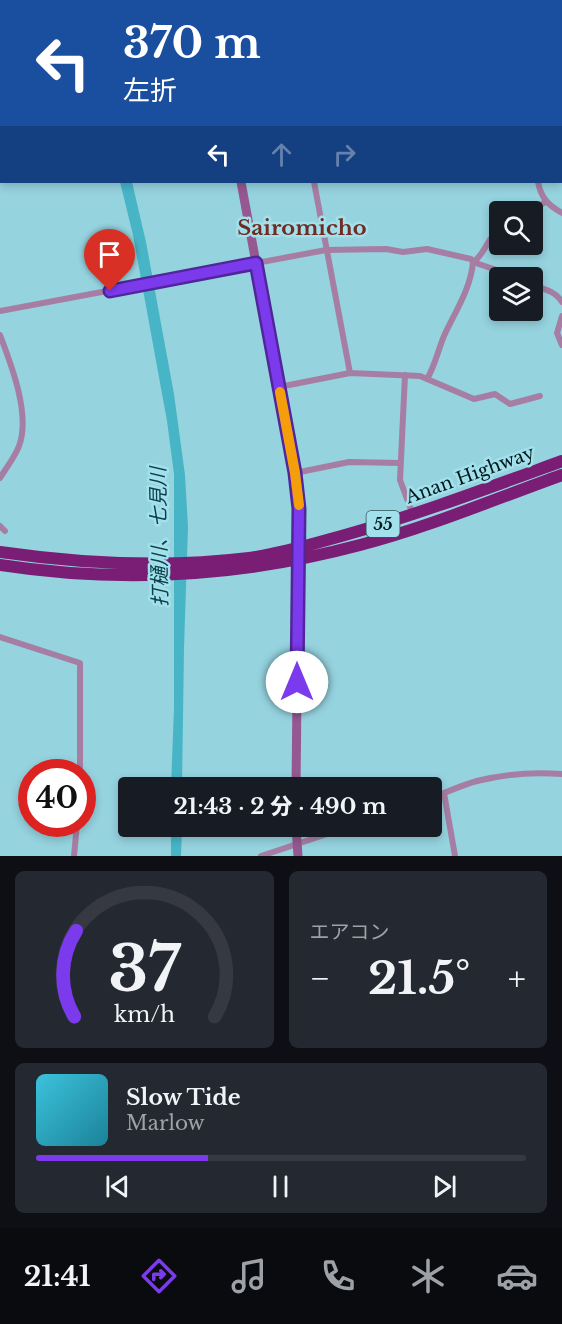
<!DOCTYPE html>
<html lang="ja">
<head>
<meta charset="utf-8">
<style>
  :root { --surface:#171b24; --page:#242831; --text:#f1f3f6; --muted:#9ea1a6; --line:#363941; --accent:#7c3aed }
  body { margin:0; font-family:"Libre Baskerville","Noto Sans JP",serif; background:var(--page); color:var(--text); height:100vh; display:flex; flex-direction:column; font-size:22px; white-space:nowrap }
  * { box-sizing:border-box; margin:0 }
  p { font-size:20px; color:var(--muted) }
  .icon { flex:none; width:33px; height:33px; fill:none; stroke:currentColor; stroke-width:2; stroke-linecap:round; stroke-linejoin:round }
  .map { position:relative; height:856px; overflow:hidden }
  .side { display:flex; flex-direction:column; gap:15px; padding:15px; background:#0d0f14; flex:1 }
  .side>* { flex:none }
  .top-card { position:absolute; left:0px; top:0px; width:562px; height:183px; box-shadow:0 3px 9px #0003; background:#1a4fa0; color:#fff; overflow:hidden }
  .buttons { position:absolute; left:489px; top:201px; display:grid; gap:12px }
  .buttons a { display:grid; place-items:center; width:54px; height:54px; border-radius:6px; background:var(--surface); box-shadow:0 3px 9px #0003; font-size:30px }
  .speed { position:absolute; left:18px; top:759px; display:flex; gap:12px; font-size:30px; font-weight:700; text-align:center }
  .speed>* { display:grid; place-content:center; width:78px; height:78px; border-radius:50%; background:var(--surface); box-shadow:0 3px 9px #0003; line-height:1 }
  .speed .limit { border:9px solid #d22; background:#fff; color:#111 }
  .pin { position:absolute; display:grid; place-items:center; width:51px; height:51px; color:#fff; margin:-62px -26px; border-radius:50% 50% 50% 0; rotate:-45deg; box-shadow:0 0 6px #0007 }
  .pin .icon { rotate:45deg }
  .me { position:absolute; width:66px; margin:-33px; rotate:0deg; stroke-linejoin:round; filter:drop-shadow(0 0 4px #0008) }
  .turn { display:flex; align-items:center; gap:21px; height:126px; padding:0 24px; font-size:27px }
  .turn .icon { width:78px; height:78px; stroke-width:2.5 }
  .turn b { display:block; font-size:42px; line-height:51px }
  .lanes { display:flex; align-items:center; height:57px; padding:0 24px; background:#0003; justify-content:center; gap:30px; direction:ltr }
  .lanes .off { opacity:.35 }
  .big { font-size:45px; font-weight:800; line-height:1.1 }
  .side .widget { flex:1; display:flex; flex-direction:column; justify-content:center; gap:9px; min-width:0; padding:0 21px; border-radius:9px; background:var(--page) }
  .side .dial { align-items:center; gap:0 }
  .dial svg { height:156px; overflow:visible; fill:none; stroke:var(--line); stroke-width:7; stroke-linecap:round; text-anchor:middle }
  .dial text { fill:var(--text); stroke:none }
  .song { display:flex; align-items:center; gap:18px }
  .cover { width:72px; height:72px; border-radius:9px; background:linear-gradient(135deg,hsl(190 70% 55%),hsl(190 70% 35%)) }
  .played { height:6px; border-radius:3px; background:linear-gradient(90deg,var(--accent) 35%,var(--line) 35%) }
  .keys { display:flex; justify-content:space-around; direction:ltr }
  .heat { display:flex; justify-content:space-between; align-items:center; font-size:33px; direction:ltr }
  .side .tiles { flex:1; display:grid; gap:15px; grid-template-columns:1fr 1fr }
  .widget:last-child { grid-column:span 2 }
  .trip { position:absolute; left:118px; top:777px; width:324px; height:60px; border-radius:6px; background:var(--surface); box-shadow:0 3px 9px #0003; font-weight:800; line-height:60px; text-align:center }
  .tabs { display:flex; height:96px; justify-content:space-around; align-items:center; background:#090b0e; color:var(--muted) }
  .tabs .icon { width:42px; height:42px }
  .tabs .active { color:var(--accent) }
  .tabs b { font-size:27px; color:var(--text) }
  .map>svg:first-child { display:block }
  .water { fill:#48b5c7 }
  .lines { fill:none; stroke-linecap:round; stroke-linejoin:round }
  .lane { stroke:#a77ea3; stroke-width:3 }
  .street { stroke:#a77ea3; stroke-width:6 }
  .secondary { stroke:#955890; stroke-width:9 }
  .primary { stroke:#863c82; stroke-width:10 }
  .highway { stroke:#791d75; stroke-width:12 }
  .route-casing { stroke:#51269a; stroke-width:15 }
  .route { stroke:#7c3aed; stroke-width:10 }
  .slow { stroke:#f59e0b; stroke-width:10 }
  .labels { text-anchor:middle; stroke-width:5; stroke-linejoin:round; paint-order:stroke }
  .shield { fill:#a2e1ec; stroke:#31545a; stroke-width:1.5 }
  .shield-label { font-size:16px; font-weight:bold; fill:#00181c }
  .street-label { font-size:18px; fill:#00181c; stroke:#a2e1ec }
  .water-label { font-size:20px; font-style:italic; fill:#0f4048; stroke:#a2e1ec }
  .quarter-label { font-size:21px; font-weight:bold; fill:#702b22; stroke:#a2e1ec }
</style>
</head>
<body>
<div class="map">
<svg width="562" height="856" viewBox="0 0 562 856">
  <rect width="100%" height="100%" fill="#95d3df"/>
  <path class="water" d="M120 182H132L146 242 174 394 185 475 188 527 184 648 182 787H171L174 708V474L167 421 133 235Z
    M171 827H182L181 856H171Z"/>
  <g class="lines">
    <path class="lane" d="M294 2 296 0"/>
    <path class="street" d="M287 0V2
      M415 0V2
      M314 182 350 373
      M538 182C541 198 548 205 562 213
      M530 212 545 202
      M532 285C544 289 555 291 562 302
      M0 311 326 250 386 249 403 252 427 249 471 259 473 262 520 278
      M562 316 557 333 562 345
      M0 335C11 364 31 415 19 446 15 457 6 468 0 478
      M405 375 400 480 413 515
      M427 379 474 399 495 394 510 404 540 396
      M279 387 350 373 420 376 427 379C435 366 438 350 444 336 455 312 471 288 473 262 484 256 486 239 500 229
      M295 473 349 462 400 463
      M0 526 5 531
      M0 637 80 663V772
      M444 793 455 856
      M432 798C447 792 462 785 477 781 504 774 534 772 562 774
      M74 856 77 824
      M261 856 351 826"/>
    <path class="secondary" d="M206 0 207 2
      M93 2 100 0
      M0 19H2
      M241 182 295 473 299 509 296 788
      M296 826 298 856"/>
    <path class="primary" d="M518 0V2
      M561 92 562 94"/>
    <path class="highway" d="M0 552C83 564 166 568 249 558 279 554 309 545 338 537 414 516 488 488 562 461
      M0 565C123 584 240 577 360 545 429 527 495 499 562 475"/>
  </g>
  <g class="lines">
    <g class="route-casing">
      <path id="route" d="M110 291 256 263 295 473 299 509 297 682"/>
    </g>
    <use href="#route" class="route"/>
    <path class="slow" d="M280 392 295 473 299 505"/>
  </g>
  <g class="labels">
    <rect class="shield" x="366.5" y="511" width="33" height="26" rx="4.5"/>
    <g class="shield-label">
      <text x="383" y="530">55</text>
    </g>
    <g class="street-label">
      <text transform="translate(470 475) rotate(-20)" y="6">Anan Highway</text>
    </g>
    <g class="water-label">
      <text transform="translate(159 537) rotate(-91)" y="7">打樋川、七見川</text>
    </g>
    <g class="quarter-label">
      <text x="302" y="235">Sairomicho</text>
    </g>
  </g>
</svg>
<div class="buttons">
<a><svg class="icon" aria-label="search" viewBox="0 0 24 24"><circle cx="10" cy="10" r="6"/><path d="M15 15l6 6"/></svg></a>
<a><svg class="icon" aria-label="layers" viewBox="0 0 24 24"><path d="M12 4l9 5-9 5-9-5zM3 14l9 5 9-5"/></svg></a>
</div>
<div class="speed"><div class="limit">40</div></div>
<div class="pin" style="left:110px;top:291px;background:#d93025"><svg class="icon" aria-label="arrive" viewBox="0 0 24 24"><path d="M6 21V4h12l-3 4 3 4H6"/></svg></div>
<svg class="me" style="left:297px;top:682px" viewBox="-20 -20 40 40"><circle r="19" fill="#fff"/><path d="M0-13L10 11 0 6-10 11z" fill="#7c3aed"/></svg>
<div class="trip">21:43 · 2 分 · 490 m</div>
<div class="top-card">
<div class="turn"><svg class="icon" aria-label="left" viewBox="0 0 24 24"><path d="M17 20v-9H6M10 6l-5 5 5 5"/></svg><div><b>370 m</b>左折</div></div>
<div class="lanes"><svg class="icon" aria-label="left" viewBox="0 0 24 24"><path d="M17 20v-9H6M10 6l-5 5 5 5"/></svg><svg class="icon off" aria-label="ahead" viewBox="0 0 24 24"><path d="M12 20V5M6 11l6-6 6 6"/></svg><svg class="icon off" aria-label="right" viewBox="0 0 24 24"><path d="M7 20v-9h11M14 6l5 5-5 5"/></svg></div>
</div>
</div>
<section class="side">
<div class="tiles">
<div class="widget dial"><svg viewBox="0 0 100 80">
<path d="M14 69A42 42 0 1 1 86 69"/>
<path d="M14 69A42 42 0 0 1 15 25" stroke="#7c3aed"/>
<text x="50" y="56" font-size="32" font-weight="700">37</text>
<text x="50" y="72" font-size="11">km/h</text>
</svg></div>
<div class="widget"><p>エアコン</p>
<div class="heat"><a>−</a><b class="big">21.5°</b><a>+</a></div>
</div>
<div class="widget">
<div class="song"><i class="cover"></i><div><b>Slow Tide</b><p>Marlow</p></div></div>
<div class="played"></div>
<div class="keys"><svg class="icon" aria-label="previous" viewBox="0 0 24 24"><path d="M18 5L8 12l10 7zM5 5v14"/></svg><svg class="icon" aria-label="pause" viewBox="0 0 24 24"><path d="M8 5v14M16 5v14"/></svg><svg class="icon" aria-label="next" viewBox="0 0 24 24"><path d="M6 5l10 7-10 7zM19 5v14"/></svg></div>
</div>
</div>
</section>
<nav class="tabs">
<b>21:41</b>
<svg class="icon active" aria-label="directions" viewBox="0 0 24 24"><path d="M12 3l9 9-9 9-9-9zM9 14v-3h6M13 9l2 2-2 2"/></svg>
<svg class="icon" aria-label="music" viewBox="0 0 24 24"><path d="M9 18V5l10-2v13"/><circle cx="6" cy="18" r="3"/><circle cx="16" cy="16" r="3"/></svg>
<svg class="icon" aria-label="phone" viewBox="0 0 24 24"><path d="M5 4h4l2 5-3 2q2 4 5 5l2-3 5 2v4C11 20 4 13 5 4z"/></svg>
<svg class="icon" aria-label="climate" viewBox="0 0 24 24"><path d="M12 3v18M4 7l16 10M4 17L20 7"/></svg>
<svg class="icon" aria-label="car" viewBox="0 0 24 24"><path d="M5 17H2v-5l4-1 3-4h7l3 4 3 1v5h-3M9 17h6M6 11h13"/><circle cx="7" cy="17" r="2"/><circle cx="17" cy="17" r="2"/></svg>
</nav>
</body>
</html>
